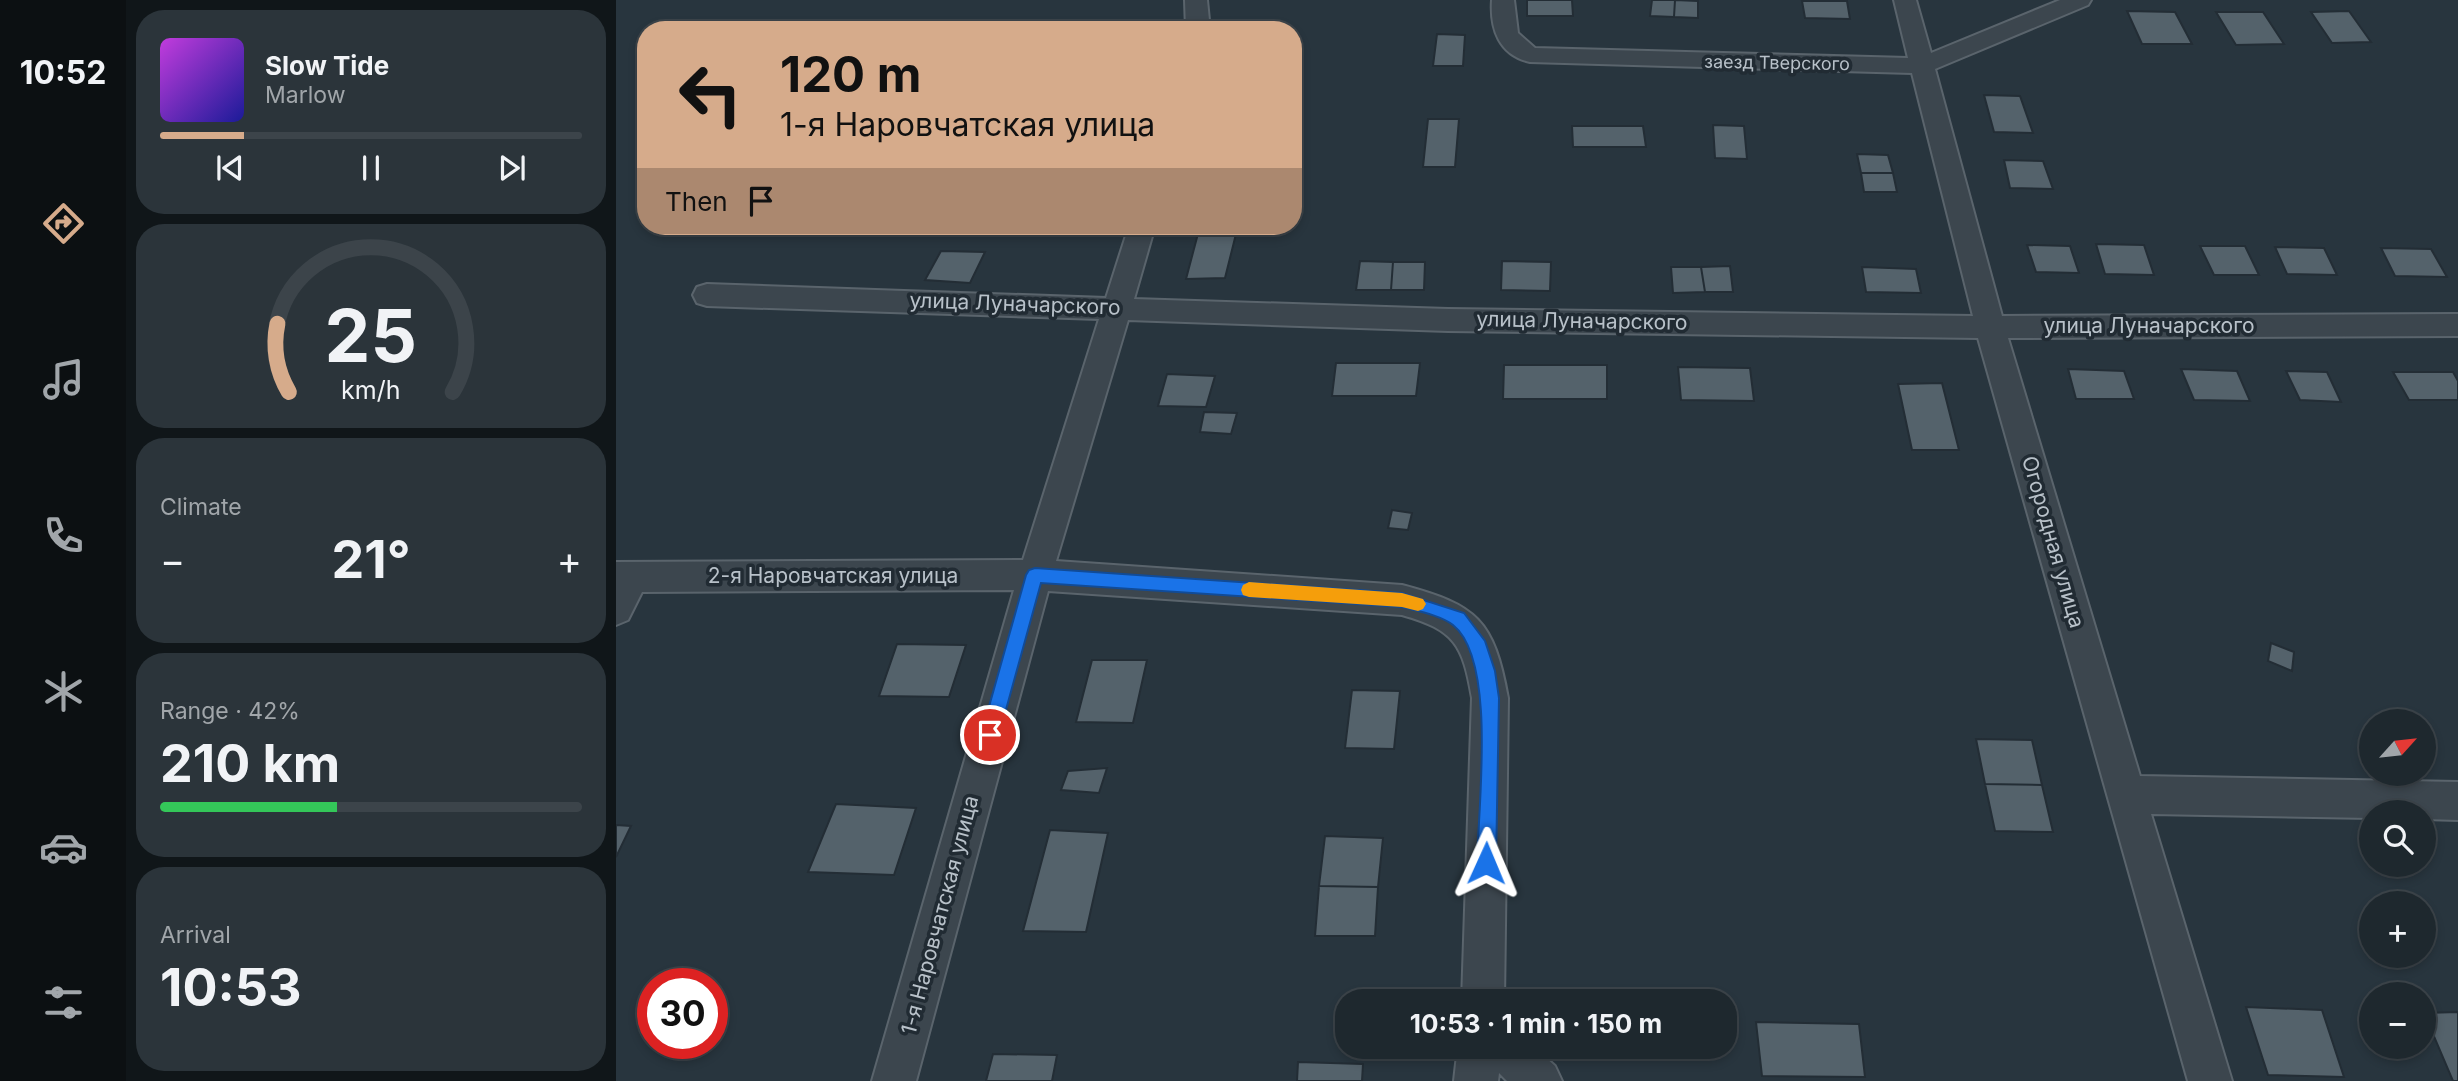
<!DOCTYPE html>
<html lang="en">
<head>
<meta charset="utf-8">
<style>
  :root { --surface:#1e282e; --page:#2b343a; --text:#f1f3f6; --muted:#a1a6aa; --line:#3c444a; --accent:#d6ab8b }
  body { margin:0; font-family:Inter,sans-serif; background:var(--page); color:var(--text); height:100vh; display:flex; flex-direction:column; font-size:26px; white-space:nowrap }
  * { box-sizing:border-box; margin:0 }
  p { font-size:23px; color:var(--muted) }
  .icon { flex:none; width:38px; height:38px; fill:none; stroke:currentColor; stroke-width:2; stroke-linecap:round; stroke-linejoin:round }
  .map { position:relative; flex:1; overflow:hidden }
  .side { display:flex; flex-direction:column; gap:10px; padding:10px; background:#101619; width:490px }
  .side>* { flex:none }
  .banner { position:absolute; left:21px; top:21px; width:665px; height:214px; border-radius:28px; box-shadow:0 4px 10px #0003,0 0 0 2px var(--line); background:#d6ab8b; color:#111; overflow:hidden }
  .needle { width:46px; rotate:63deg }
  .buttons { position:absolute; left:1743px; top:709px; display:grid; gap:14px }
  .buttons a { display:grid; place-items:center; width:77px; height:77px; border-radius:50%; background:var(--surface); box-shadow:0 4px 10px #0003,0 0 0 2px var(--line); font-size:35px }
  .speed { position:absolute; left:21px; top:968px; display:flex; gap:14px; font-size:35px; font-weight:700; text-align:center }
  .speed>* { display:grid; place-content:center; width:91px; height:91px; border-radius:50%; background:var(--surface); box-shadow:0 4px 10px #0003,0 0 0 2px var(--line); line-height:1 }
  .speed .limit { border:10px solid #d22; background:#fff; color:#111 }
  .pin { position:absolute; display:grid; place-items:center; width:60px; height:60px; color:#fff; margin:-30px; border:4px solid #fff; border-radius:50%; box-shadow:0 2px 7px #0007 }
  .me { position:absolute; width:77px; margin:-38px; rotate:1deg; stroke-linejoin:round; filter:drop-shadow(0 0 5px #0008) }
  .turn { display:flex; align-items:center; gap:24px; height:147px; padding:0 28px; font-size:32px }
  .turn .icon { width:91px; height:91px; stroke-width:2.5 }
  .turn b { display:block; font-size:49px; line-height:60px }
  .then { display:flex; align-items:center; height:66px; padding:0 28px; background:#0003; gap:14px; font-size:26px }
  .big { font-size:52px; font-weight:700; line-height:1.1 }
  .side .card { flex:1; display:flex; flex-direction:column; justify-content:center; gap:10px; min-width:0; padding:0 24px; border-radius:28px; background:var(--page) }
  .side .dial { align-items:center; gap:0 }
  .dial svg { height:182px; overflow:visible; fill:none; stroke:var(--line); stroke-width:7; stroke-linecap:round; text-anchor:middle }
  .dial text { fill:var(--text); stroke:none }
  .song { display:flex; align-items:center; gap:21px }
  .cover { width:84px; height:84px; border-radius:10px; background:linear-gradient(135deg,hsl(290 70% 55%),hsl(240 70% 35%)) }
  .played { height:7px; border-radius:4px; background:linear-gradient(90deg,var(--accent) 20%,var(--line) 20%) }
  .keys { display:flex; justify-content:space-around; direction:ltr }
  .heat { display:flex; justify-content:space-between; align-items:center; font-size:38px; direction:ltr }
  .charge { height:10px; border-radius:5px; background:linear-gradient(90deg,#34c759 42%,var(--line) 0) }
  .trip { position:absolute; left:719px; top:989px; width:402px; height:70px; border-radius:28px; background:var(--surface); box-shadow:0 4px 10px #0003,0 0 0 2px var(--line); font-weight:700; line-height:70px; text-align:center }
  main { display:flex; flex:1; min-height:0 }
  .dock { display:flex; flex-direction:column; width:126px; justify-content:space-around; align-items:center; background:#0c1012; color:var(--muted) }
  .dock .icon { width:49px; height:49px }
  .dock .on { color:var(--accent) }
  .dock b { font-size:32px; color:var(--text) }
  .map>svg:first-child { display:block }
  .building { fill:#54626b; stroke:#232d35; stroke-width:2 }
  .lines { fill:none; stroke-linecap:round; stroke-linejoin:round }
  .minor-casing { stroke:#5a646c; stroke-width:4 }
  .minor { fill:#3c464e; fill-rule:evenodd }
  .route { fill:#1a73e8; stroke:#114b97; stroke-width:2 }
  .slow { fill:#f59e0b }
  .labels { text-anchor:middle; stroke-width:7; stroke-linejoin:round; paint-order:stroke }
  .far-street-label { font-size:18px; fill:#b8c1c9; stroke:#212b33 }
  .street-label { font-size:21px; fill:#b8c1c9; stroke:#212b33 }
</style>
</head>
<body>
<main>
<nav class="dock">
<b>10:52</b>
<svg class="icon on" aria-label="directions" viewBox="0 0 24 24"><path d="M12 3l9 9-9 9-9-9zM9 14v-3h6M13 9l2 2-2 2"/></svg>
<svg class="icon" aria-label="music" viewBox="0 0 24 24"><path d="M9 18V5l10-2v13"/><circle cx="6" cy="18" r="3"/><circle cx="16" cy="16" r="3"/></svg>
<svg class="icon" aria-label="phone" viewBox="0 0 24 24"><path d="M5 4h4l2 5-3 2q2 4 5 5l2-3 5 2v4C11 20 4 13 5 4z"/></svg>
<svg class="icon" aria-label="climate" viewBox="0 0 24 24"><path d="M12 3v18M4 7l16 10M4 17L20 7"/></svg>
<svg class="icon" aria-label="car" viewBox="0 0 24 24"><path d="M5 17H2v-5l4-1 3-4h7l3 4 3 1v5h-3M9 17h6M6 11h13"/><circle cx="7" cy="17" r="2"/><circle cx="17" cy="17" r="2"/></svg>
<svg class="icon" aria-label="filters" viewBox="0 0 24 24"><path d="M4 7h16M4 17h16"/><circle cx="9" cy="7" r="2"/><circle cx="15" cy="17" r="2"/></svg>
</nav>
<section class="side">
<div class="card">
<div class="song"><i class="cover"></i><div><b>Slow Tide</b><p>Marlow</p></div></div>
<div class="played"></div>
<div class="keys"><svg class="icon" aria-label="previous" viewBox="0 0 24 24"><path d="M18 5L8 12l10 7zM5 5v14"/></svg><svg class="icon" aria-label="pause" viewBox="0 0 24 24"><path d="M8 5v14M16 5v14"/></svg><svg class="icon" aria-label="next" viewBox="0 0 24 24"><path d="M6 5l10 7-10 7zM19 5v14"/></svg></div>
</div>
<div class="card dial"><svg viewBox="0 0 100 80">
<path d="M14 69A42 42 0 1 1 86 69"/>
<path d="M14 69A42 42 0 0 1 9 39" stroke="#d6ab8b"/>
<text x="50" y="56" font-size="32" font-weight="700">25</text>
<text x="50" y="72" font-size="11">km/h</text>
</svg></div>
<div class="card"><p>Climate</p>
<div class="heat"><a>−</a><b class="big">21°</b><a>+</a></div>
</div>
<div class="card"><p>Range · 42%</p><b class="big">210 km</b><div class="charge"></div></div>
<div class="card"><p>Arrival</p><b class="big">10:53</b></div>
</section>
<div class="map">
<svg width="1842" height="1081" viewBox="0 0 1842 1081">
  <rect width="100%" height="100%" fill="#28353e"/>
  <path class="building" d="M911 0H956L957 16H911Z
    M1036 0H1059L1058 17 1034 16Z
    M1059 0 1082 1V18L1058 17Z
    M1186 1H1231L1234 19 1189 18Z
    M1511 11 1559 12 1576 44H1526Z
    M1733 11 1755 42 1716 43 1695 12Z
    M1600 12H1647L1668 44 1620 45Z
    M821 34 849 35 847 66H817Z
    M1368 95 1404 96 1417 133 1378 132Z
    M812 119H843L839 167H807Z
    M1097 125 1128 126 1131 159 1099 158Z
    M956 126H1027L1030 147H957Z
    M1241 154 1272 155 1277 173H1245Z
    M1388 160 1427 161 1437 189 1394 188Z
    M1245 173H1277L1281 192H1248Z
    M584 226H622L609 278 570 279Z
    M1480 244 1528 245 1538 275 1489 274Z
    M1411 245 1454 246 1463 273 1420 272Z
    M1584 246H1629L1643 275H1598Z
    M1659 247 1708 248 1721 275 1671 274Z
    M1765 248 1815 249 1831 277 1779 276Z
    M325 251 369 252 354 283 309 280Z
    M744 261 777 262 775 290H740Z
    M886 261 935 262 934 291 885 290Z
    M777 262H809L808 290H775Z
    M1114 266 1117 292H1089L1085 267Z
    M1055 267H1085L1089 292 1057 293Z
    M1246 267 1300 269 1305 293 1250 292Z
    M720 363H804L800 396H716Z
    M888 365H991V399H887Z
    M1062 367 1134 368 1138 401 1065 400Z
    M1452 369 1508 371 1518 399H1460Z
    M1565 369 1621 371 1634 401 1578 400Z
    M1670 371 1711 372 1725 402 1684 400Z
    M1777 372H1837L1842 381V400H1793Z
    M551 374 599 376 590 407 542 406Z
    M1326 383 1343 450H1296L1282 384Z
    M588 412 621 413 615 434 584 432Z
    M776 510 796 513 792 530 772 528Z
    M1655 643 1678 652 1676 671 1652 661Z
    M281 644 350 645 333 697 263 696Z
    M476 660H531L517 723 460 722Z
    M736 690 784 691 778 749 729 748Z
    M1360 739 1416 740 1426 785 1369 784Z
    M491 768 483 793 445 790 452 771Z
    M1369 784 1426 785 1437 832 1379 831Z
    M220 804 300 808 278 875 192 872Z
    M0 825 15 826 0 857Z
    M434 830 492 833 470 932 407 931Z
    M709 836 767 838 762 887 703 886Z
    M703 886 762 887 759 936H699Z
    M1630 1007 1706 1010 1728 1077 1652 1075Z
    M1842 1012V1081H1837L1808 1013Z
    M1140 1022 1243 1024 1249 1077 1146 1076Z
    M377 1054 441 1055 436 1081H370Z
    M682 1062 747 1064 746 1081H681Z"/>
  <g class="lines">
    <g class="minor-casing">
      <path id="minor" d="M569 0H591L594 30H570Z
        M876 0H898L902 33 919 48 1292 58 1278 0H1300L1315 53 1444 0H1475L1472 5 1319 69 1386 316 1842 314V336L1392 338 1524 776 1842 782V820L1808 819V812H1755V818L1535 814 1616 1081H1572L1362 338 832 331 512 320 440 561 786 585C861 605 878 620 892 698L888 1001H846L856 698C847 645 839 630 786 615L432 591 300 1081H256L398 590 26 592 12 620 0 625V562L407 560 483 319 91 306 81 303 77 295 81 287 91 284 490 298 513 226H539L518 299 832 309 1357 316 1296 73 914 62C883 55 874 29 876 0Z
        M842 1046H917L939 1066 946 1081H891L883 1073 882 1081H838Z"/>
    </g>
    <use href="#minor" class="minor"/>
  </g>
  <path class="route" d="M419 568 786 593 848 613 869 641 879 671 883 698 880 863 877 870 870 873 864 870 861 863C862 808 881 660 837 625 824 615 801 611 786 607L425 583 383 735 381 741 374 743 368 741 365 735 410 575 413 570Z"/>
  <path class="slow" d="M633 582 786 593 807 599 810 604 807 609 802 611 786 607 633 597 627 595 625 590 627 585Z"/>
  <g class="labels">
    <g class="far-street-label">
      <text transform="translate(1161 63) rotate(1)" y="6">заезд Тверского</text>
    </g>
    <g class="street-label">
      <text transform="translate(399 304) rotate(2)" y="7">улица Луначарского</text>
      <text transform="translate(966 321) rotate(1)" y="7">улица Луначарского</text>
      <text x="1533" y="333">улица Луначарского</text>
      <text transform="translate(1437 542) rotate(74)" y="7">Огородная улица</text>
      <text x="217" y="583">2-я Наровчатская улица</text>
      <text transform="translate(324 915) rotate(-75)" y="7">1-я Наровчатская улица</text>
    </g>
  </g>
</svg>
<div class="buttons">
<a><svg class="needle" viewBox="-14 -14 28 28"><path d="M0-13l5 13h-10z" fill="#e53935"/><path d="M0 13l5-13h-10z" fill="#a1a6aa"/></svg></a>
<a><svg class="icon" aria-label="search" viewBox="0 0 24 24"><circle cx="10" cy="10" r="6"/><path d="M15 15l6 6"/></svg></a>
<a>+</a>
<a>−</a>
</div>
<div class="speed"><div class="limit">30</div></div>
<div class="pin" style="left:374px;top:735px;background:#d93025"><svg class="icon" aria-label="arrive" viewBox="0 0 24 24"><path d="M6 21V4h12l-3 4 3 4H6"/></svg></div>
<svg class="me" style="left:870px;top:863px" viewBox="-20 -20 40 40"><path d="M0-17L14 15 0 8-14 15z" fill="#1a73e8" stroke="#fff" stroke-width="4"/></svg>
<div class="trip">10:53 · 1 min · 150 m</div>
<div class="banner">
<div class="turn"><svg class="icon" aria-label="left" viewBox="0 0 24 24"><path d="M17 20v-9H6M10 6l-5 5 5 5"/></svg><div><b>120 m</b>1-я Наровчатская улица</div></div>
<div class="then">Then<svg class="icon" aria-label="arrive" viewBox="0 0 24 24"><path d="M6 21V4h12l-3 4 3 4H6"/></svg></div>
</div>
</div>
</main>
</body>
</html>
